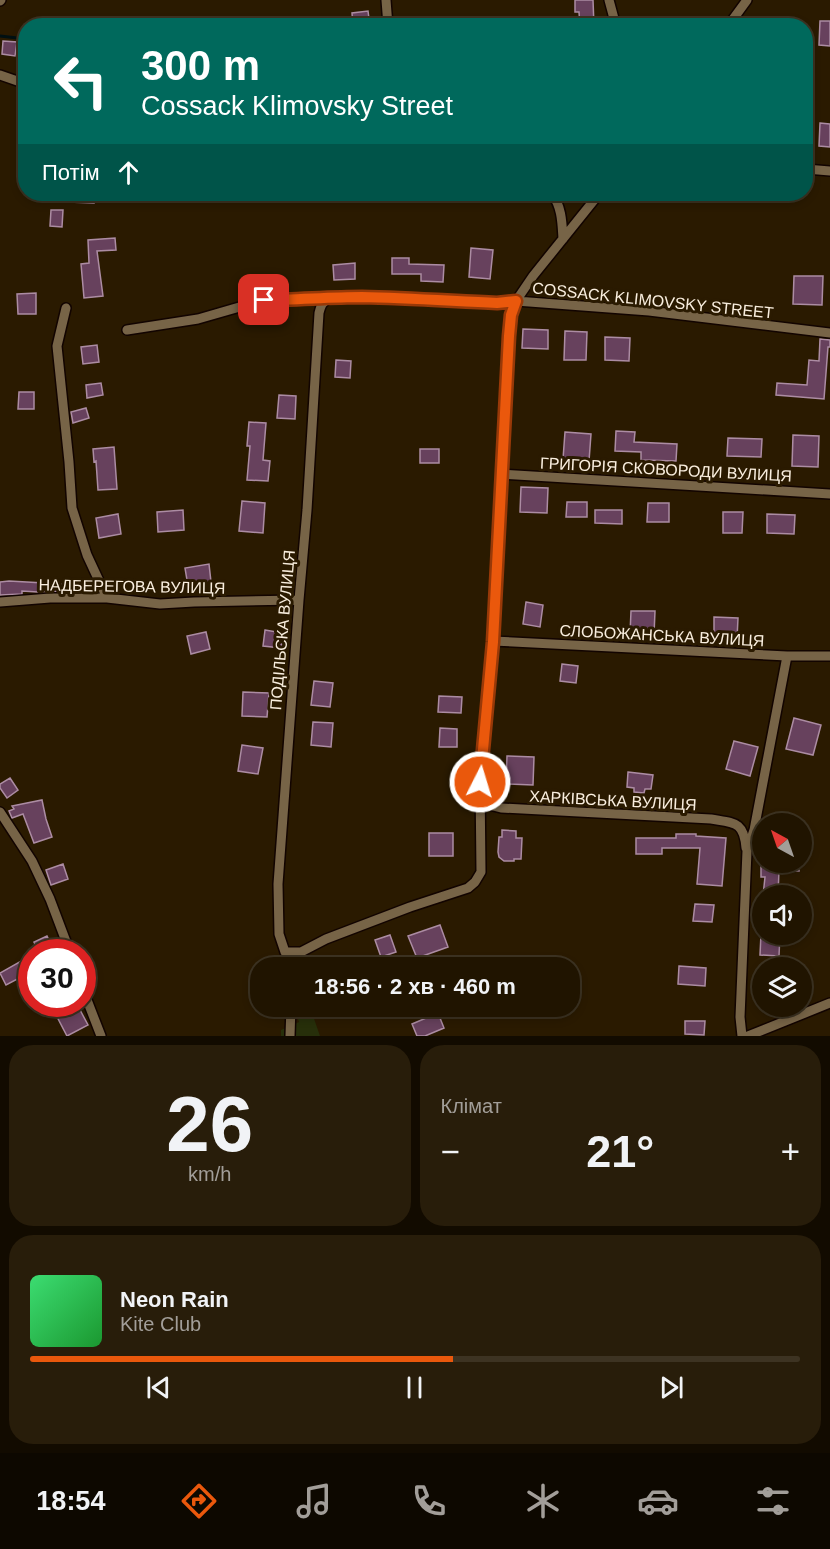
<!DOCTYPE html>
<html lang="uk">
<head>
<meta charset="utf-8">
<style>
  :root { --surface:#201400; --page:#281d0a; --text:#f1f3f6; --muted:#a29e99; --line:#3d3322; --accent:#ea580c }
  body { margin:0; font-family:Helvetica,sans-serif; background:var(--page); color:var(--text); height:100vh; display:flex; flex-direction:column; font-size:22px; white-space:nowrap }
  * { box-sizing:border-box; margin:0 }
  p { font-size:20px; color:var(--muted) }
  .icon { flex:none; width:33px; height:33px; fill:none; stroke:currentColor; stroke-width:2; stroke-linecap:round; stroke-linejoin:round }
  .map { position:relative; height:1036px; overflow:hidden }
  .sheet { display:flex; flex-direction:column; gap:9px; padding:9px; background:#120b00; flex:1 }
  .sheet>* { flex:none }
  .guide { position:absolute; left:18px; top:18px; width:795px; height:183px; border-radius:24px; box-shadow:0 3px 9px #0003,0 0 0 2px var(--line); background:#00695c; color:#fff; overflow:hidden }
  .needle { width:39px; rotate:320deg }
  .buttons { position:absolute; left:752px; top:813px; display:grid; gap:12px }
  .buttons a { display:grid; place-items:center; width:60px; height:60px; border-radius:50%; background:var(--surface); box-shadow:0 3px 9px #0003,0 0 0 2px var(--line); font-size:30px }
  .speed { position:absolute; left:18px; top:939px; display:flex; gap:12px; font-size:30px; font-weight:700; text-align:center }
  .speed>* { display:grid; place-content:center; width:78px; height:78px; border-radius:50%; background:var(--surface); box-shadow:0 3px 9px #0003,0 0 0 2px var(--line); line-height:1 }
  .speed .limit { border:9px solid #d22; background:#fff; color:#111 }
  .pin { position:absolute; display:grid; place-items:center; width:51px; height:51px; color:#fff; margin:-26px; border-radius:12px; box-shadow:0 3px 9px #0006 }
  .me { position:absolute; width:66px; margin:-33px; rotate:5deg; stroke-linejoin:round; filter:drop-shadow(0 0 4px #0008) }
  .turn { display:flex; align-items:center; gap:21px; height:126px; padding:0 24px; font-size:27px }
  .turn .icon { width:78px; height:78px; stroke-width:2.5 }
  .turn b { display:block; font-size:42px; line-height:51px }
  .then { display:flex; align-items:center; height:57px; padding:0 24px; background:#0003; gap:12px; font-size:22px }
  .big { font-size:45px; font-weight:700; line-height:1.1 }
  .sheet .widget { flex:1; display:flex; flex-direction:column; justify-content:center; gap:9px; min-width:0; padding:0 21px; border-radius:24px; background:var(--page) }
  .sheet .dial { align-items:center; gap:0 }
  .dial b { font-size:78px; line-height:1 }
  .song { display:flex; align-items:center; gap:18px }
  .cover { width:72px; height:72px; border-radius:9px; background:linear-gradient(135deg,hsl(140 70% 55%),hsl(130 70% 35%)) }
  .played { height:6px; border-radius:3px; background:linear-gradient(90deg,var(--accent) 55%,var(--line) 55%) }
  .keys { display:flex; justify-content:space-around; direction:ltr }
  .heat { display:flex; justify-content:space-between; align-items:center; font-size:33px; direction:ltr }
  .sheet .tiles { flex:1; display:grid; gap:9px; grid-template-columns:1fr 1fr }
  .widget:last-child { grid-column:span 2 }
  .trip { position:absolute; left:250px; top:957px; width:330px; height:60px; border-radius:24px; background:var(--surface); box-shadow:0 3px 9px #0003,0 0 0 2px var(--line); font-weight:700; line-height:60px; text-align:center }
  .tab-bar { display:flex; height:96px; justify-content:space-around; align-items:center; background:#0d0800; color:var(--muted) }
  .tab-bar .icon { width:42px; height:42px }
  .tab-bar .active { color:var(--accent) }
  .tab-bar b { font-size:27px; color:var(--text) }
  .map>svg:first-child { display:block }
  .green { fill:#272f0a }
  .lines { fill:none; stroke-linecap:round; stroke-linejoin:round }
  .stream { stroke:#001012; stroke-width:3 }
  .building { fill:#67415d; stroke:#ac8ca3; stroke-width:1.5 }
  .minor-casing { stroke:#120400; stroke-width:12 }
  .minor { stroke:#776447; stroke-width:9 }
  .route-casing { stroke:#983908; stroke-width:15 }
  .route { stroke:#ea580c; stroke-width:10 }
  .labels { text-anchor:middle; stroke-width:6; stroke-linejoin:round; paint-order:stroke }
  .street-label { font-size:16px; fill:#f9eede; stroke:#2a1a00 }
</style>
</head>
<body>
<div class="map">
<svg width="830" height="1036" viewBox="0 0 830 1036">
  <rect width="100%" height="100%" fill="#2a1a00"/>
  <path class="green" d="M294 1007H310L320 1036H281V1030L299 1022Z"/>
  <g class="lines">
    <path class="stream" d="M0 36 26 39"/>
  </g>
  <path class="building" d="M575 0H593L594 26H580L579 12H575Z
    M368 11 370 26H353L352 13Z
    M820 21H830V46L819 45Z
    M3 41 17 42 15 56 2 54Z
    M820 123 830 124V147L819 146Z
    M68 194H94V203L68 202Z
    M51 210H63L62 227 50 226Z
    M115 238 116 250 97 251 103 296 84 298 81 264 89 263 88 240Z
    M471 248 493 250 490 279 469 277Z
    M392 258H409V264L444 265 443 282 421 281V274H392Z
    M355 263V279L334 280 333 265Z
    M794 276H823L822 305 793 304Z
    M36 293V314H18L17 294Z
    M523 329 548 330V349L522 348Z
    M565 331 587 332 586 360H564Z
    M605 337 630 338 629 361 605 360Z
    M820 339 830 340V347H828L824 399 776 395 777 383 807 385 809 360 819 361Z
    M97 345 99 362 83 364 81 347Z
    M336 360 351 361 350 378 335 377Z
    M101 383 103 395 87 398 86 385Z
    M19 392H34V409H18Z
    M279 395 296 396 295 419 277 418Z
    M86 408 89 418 73 423 71 412Z
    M249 422 266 423 263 460 270 461 268 481 247 480 250 446H247Z
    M616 431 635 432 634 442 677 444 676 461 641 460V452L615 451Z
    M565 432 591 434 589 461 563 459Z
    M793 435 819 436 818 467 792 466Z
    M728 438 762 439 761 457 727 456Z
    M114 447 117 489 98 490 96 461 94 462 93 449Z
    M420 449H439V463H420Z
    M521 487 548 488 547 513 520 512Z
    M242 501 265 503 263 533 239 531Z
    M567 502H587V517H566Z
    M648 503H669V522H647Z
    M183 510 184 530 158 532 157 512Z
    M595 510H622V524L595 523Z
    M723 512H743L742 533H723Z
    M118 514 121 534 99 538 96 518Z
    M767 514 795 515 794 534 767 533Z
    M209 564 211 582 188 586 185 568Z
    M9 581 44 583V586L73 583 74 591 38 592 22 591V594L0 595V582Z
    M526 602 543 605 540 627 523 624Z
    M631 611H655L654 635 630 634Z
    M714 617 738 618 737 639H714Z
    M265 630 283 633 281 648 263 646Z
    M206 632 210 649 191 654 187 636Z
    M562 664 578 666 576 683 560 681Z
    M314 681 333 683 330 707 311 705Z
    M243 692 269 693 267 717 242 716Z
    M439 696 462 697 461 713 438 712Z
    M794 718 821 725 813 755 786 749Z
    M313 722 333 723 331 747 311 745Z
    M440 728 457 729V747H439Z
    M734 741 758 747 750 776 726 769Z
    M242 745 263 748 258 774 238 771Z
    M507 756 534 757 533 785 506 784Z
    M628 772 653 775 651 789H645L644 793 634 792V788L627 787Z
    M10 778 18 790 7 798 0 788V784Z
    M42 800 46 819 52 837 34 843 23 814 12 818 9 811 14 809 12 806Z
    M502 830 516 831V838H522L521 859H514V861H504L499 857 498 852 499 837H502Z
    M429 833H453V856H429Z
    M676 834H696V836L726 838 722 886 697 884 700 848H662V854H636V838H676Z
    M761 862H799V871L779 870 778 896H763L765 877H761Z
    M63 864 68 879 51 885 46 870Z
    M695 904 714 905 712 922 693 921Z
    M440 925 448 947 417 958 408 936Z
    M761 934H780L779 956 760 955Z
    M390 935 396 952 381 957 375 940Z
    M47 936 53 948 43 952H39L34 942Z
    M23 960 29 973 6 985 0 973Z
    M679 966 706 968 705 986 678 984Z
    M51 1004H72L65 1007 69 1014 79 1008 88 1025 67 1036 55 1013 49 1016 45 1007Z
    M438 1013 444 1028 425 1036H417L412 1024Z
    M685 1021H705L704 1035 685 1034Z"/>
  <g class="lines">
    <g class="minor-casing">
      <path id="minor" d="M386 0 388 26
        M609 0 616 26
        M0 1 1 0
        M728 26 747 0
        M0 75 26 84
        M806 169 830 171
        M552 194C562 207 562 223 563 239
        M330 298C322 302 321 305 319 313L307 510 299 600 278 884 279 934 285 952H301L326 939 410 907 468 888 475 882 481 872 480 782 493 641 501 474 511 315 516 301 533 276 599 194
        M66 308 57 346 69 462 72 508 87 555 107 598
        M127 330 198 319 264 300H303L330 298H363L497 303 516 301 649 311 830 333
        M501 474 830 494
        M0 602 50 598H107L160 604 194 602 299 600
        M493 641 787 656H830
        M481 799 493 806 501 808 711 819C734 823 744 821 746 848
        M0 812 32 861 50 899 70 952
        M296 968 301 952
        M82 987 101 1036
        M290 1036 291 1006
        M742 1036 740 1017 747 851 754 830 787 656
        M748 1036 830 1003"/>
    </g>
    <use href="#minor" class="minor"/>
  </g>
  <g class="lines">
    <g class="route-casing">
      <path id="route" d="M264 300C296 300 329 297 362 297 407 298 452 301 497 303L516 301 511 315 509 336 493 642 480 782"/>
    </g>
    <use href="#route" class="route"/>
  </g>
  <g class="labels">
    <g class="street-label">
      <text transform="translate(653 300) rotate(6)" y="6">COSSACK KLIMOVSKY STREET</text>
      <text transform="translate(666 469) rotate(3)" y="6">ГРИГОРІЯ СКОВОРОДИ ВУЛИЦЯ</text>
      <text transform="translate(132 586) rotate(1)" y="6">НАДБЕРЕГОВА ВУЛИЦЯ</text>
      <text transform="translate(282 630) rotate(-85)" y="6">ПОДІЛЬСКА ВУЛИЦЯ</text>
      <text transform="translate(662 635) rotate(3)" y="6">СЛОБОЖАНСЬКА ВУЛИЦЯ</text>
      <text transform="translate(613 800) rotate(3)" y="6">ХАРКІВСЬКА ВУЛИЦЯ</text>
    </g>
  </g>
</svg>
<div class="buttons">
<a><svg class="needle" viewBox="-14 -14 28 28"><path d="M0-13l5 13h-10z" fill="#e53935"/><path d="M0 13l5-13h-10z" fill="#a29e99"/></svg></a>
<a><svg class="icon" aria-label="sound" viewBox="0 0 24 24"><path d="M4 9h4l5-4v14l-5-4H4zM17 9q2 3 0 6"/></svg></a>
<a><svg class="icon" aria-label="layers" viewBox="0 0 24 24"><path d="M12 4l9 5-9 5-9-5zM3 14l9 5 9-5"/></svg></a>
</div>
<div class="speed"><div class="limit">30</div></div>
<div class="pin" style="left:264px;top:300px;background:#d93025"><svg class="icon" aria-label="arrive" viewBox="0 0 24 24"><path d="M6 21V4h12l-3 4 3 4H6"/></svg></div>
<svg class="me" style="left:480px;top:782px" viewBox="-20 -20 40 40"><circle r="17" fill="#ea580c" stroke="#fff" stroke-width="3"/><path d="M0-11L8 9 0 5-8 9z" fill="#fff"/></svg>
<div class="trip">18:56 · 2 хв · 460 m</div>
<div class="guide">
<div class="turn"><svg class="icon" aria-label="left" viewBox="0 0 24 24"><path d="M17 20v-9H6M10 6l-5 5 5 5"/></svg><div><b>300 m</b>Cossack Klimovsky Street</div></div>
<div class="then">Потім<svg class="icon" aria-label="ahead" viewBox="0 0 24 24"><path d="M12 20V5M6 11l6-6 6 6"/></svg></div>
</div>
</div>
<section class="sheet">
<div class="tiles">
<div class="widget dial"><b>26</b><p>km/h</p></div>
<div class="widget"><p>Клімат</p>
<div class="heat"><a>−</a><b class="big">21°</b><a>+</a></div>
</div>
<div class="widget">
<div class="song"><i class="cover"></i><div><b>Neon Rain</b><p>Kite Club</p></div></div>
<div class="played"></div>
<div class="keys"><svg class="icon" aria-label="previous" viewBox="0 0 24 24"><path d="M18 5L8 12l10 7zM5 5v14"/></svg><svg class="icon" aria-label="pause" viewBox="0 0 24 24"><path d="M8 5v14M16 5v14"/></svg><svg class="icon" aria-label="next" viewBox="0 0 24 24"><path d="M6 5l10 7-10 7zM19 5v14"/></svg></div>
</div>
</div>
</section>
<nav class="tab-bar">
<b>18:54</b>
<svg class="icon active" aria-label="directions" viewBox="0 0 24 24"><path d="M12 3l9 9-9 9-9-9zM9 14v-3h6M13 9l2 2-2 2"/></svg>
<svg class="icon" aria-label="music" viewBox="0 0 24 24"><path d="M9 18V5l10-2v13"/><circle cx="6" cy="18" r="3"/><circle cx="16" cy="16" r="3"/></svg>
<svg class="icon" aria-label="phone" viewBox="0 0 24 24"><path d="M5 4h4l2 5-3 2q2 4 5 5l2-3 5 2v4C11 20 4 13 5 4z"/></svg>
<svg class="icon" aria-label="climate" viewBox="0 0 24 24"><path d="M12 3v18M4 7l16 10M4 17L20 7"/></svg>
<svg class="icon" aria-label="car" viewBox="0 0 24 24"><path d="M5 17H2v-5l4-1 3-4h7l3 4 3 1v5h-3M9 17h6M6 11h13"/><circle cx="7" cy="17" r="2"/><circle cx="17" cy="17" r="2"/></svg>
<svg class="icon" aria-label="filters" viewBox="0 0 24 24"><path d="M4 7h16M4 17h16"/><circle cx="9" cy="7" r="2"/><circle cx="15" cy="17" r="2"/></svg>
</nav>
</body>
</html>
